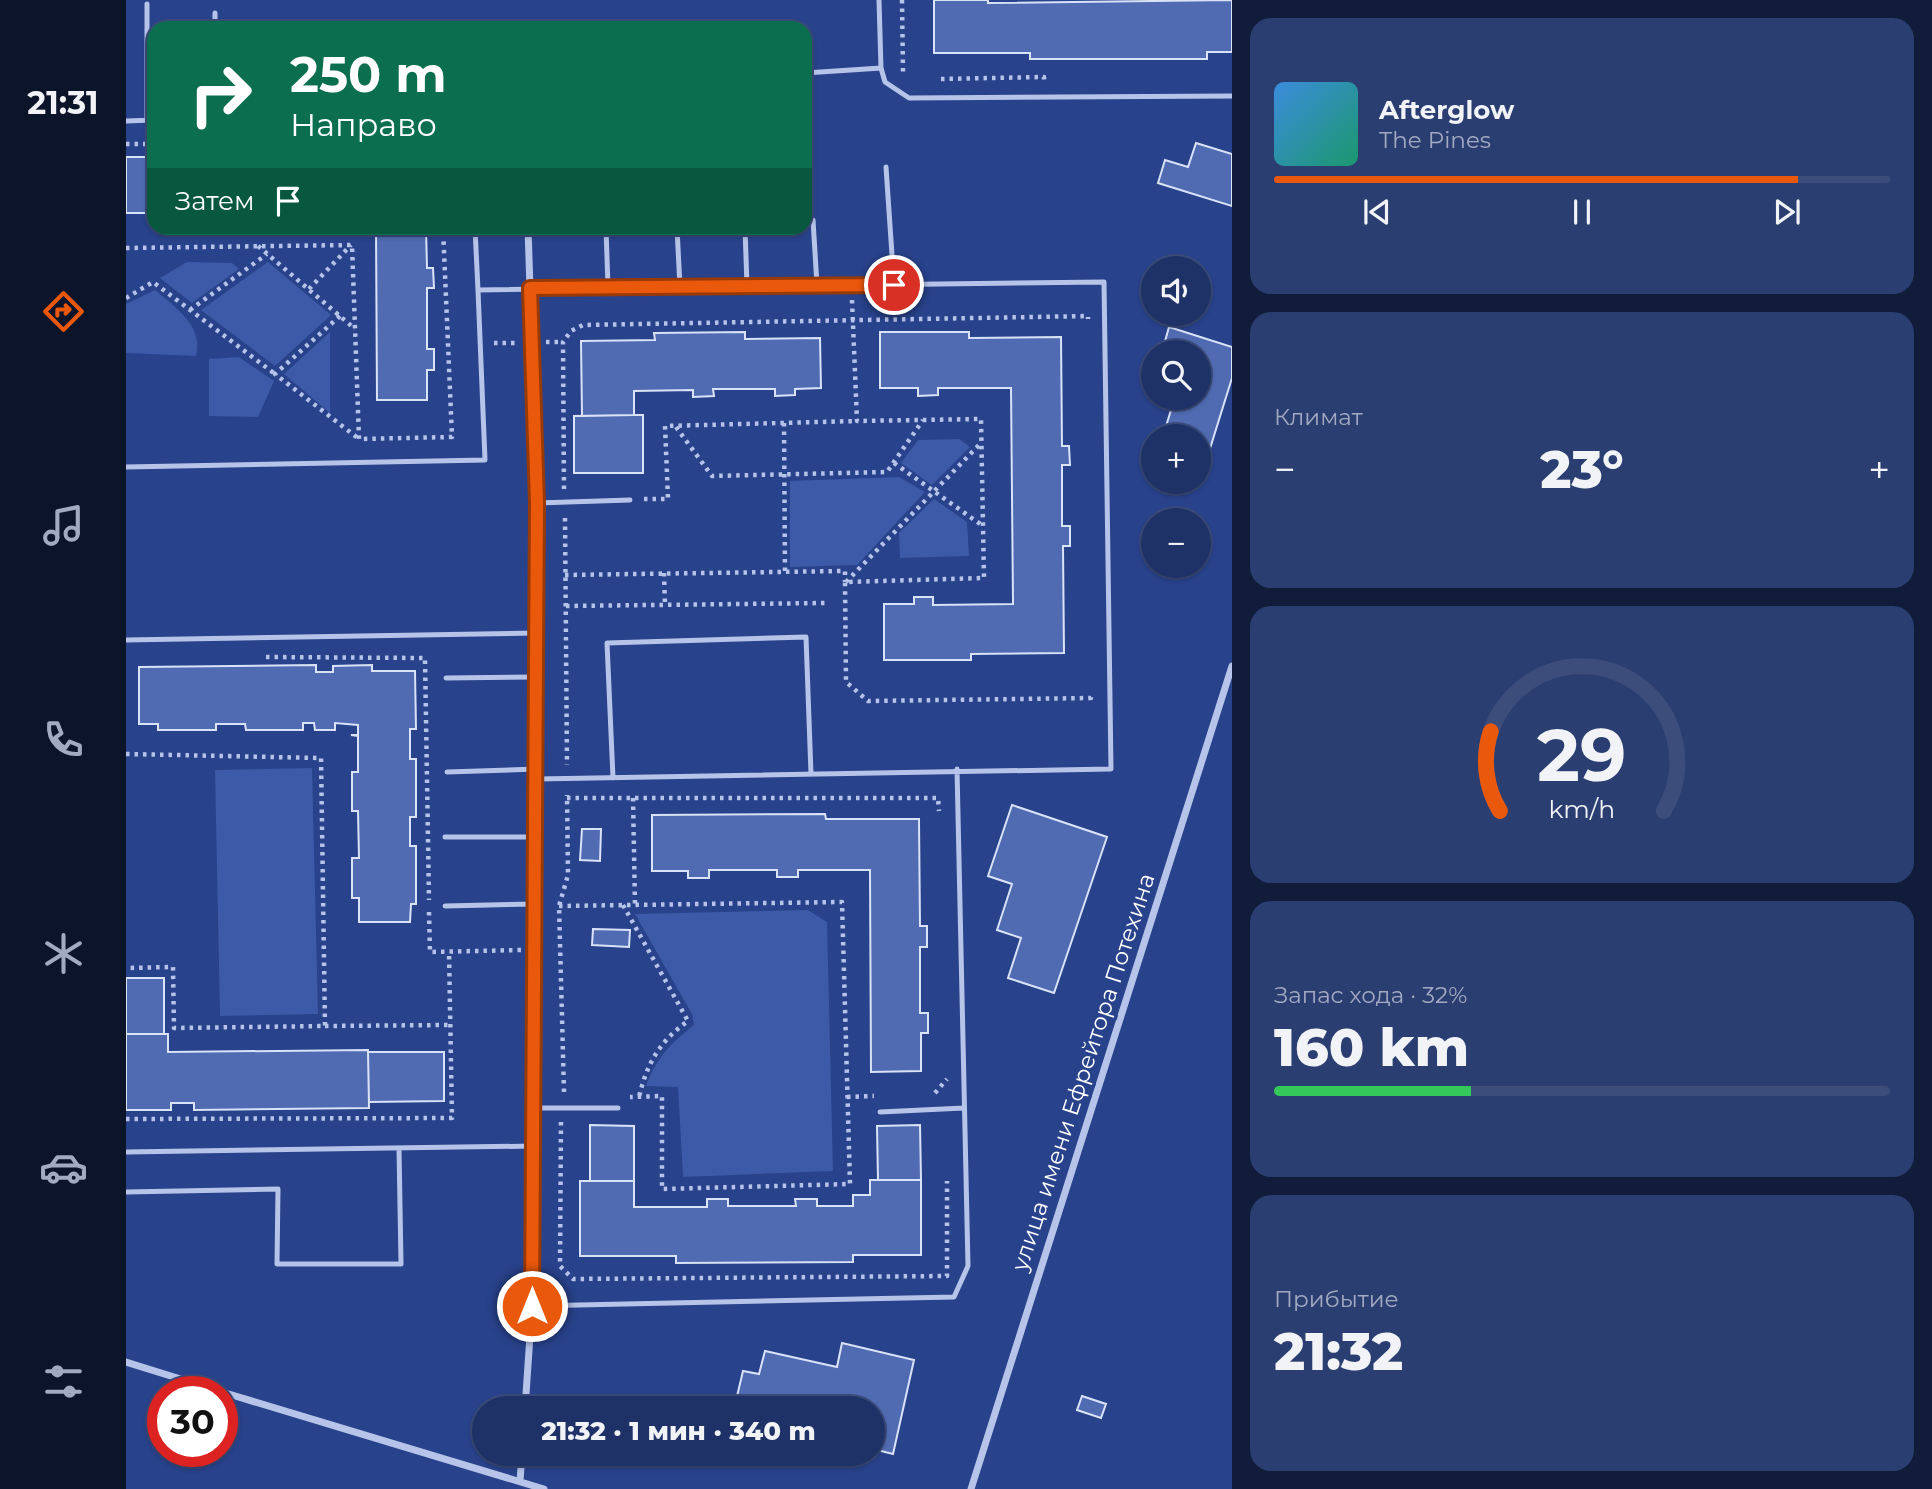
<!DOCTYPE html>
<html lang="ru">
<head>
<meta charset="utf-8">
<style>
  :root { --surface:#1e3268; --page:#2b3e71; --text:#f1f3f6; --muted:#a1aac0; --line:#3c4d7c; --accent:#ea580c }
  body { margin:0; font-family:Montserrat,sans-serif; background:var(--page); color:var(--text); height:100vh; display:flex; flex-direction:column; font-size:26px; white-space:nowrap }
  * { box-sizing:border-box; margin:0 }
  p { font-size:23px; color:var(--muted) }
  .icon { flex:none; width:38px; height:38px; fill:none; stroke:currentColor; stroke-width:2; stroke-linecap:round; stroke-linejoin:round }
  .map { position:relative; flex:1; overflow:hidden }
  .details { display:flex; flex-direction:column; gap:18px; padding:18px; background:#101c39; width:700px }
  .details>* { flex:none }
  .banner { position:absolute; left:21px; top:21px; width:665px; height:214px; border-radius:21px; box-shadow:0 2px 5px #0004,0 0 0 2px var(--line); background:#0b6e4f; color:#fff; overflow:hidden }
  .tools { position:absolute; left:1015px; top:256px; display:grid; gap:14px }
  .tools a { display:grid; place-items:center; width:70px; height:70px; border-radius:50%; background:var(--surface); box-shadow:0 2px 5px #0004,0 0 0 2px var(--line); font-size:35px }
  .speed { position:absolute; left:21px; top:1376px; display:flex; gap:14px; font-size:35px; font-weight:700; text-align:center }
  .speed>* { display:grid; place-content:center; width:91px; height:91px; border-radius:50%; background:var(--surface); box-shadow:0 2px 5px #0004,0 0 0 2px var(--line); line-height:1 }
  .speed .limit { border:10px solid #d22; background:#fff; color:#111 }
  .pin { position:absolute; display:grid; place-items:center; width:60px; height:60px; color:#fff; margin:-30px; border:4px solid #fff; border-radius:50%; box-shadow:0 2px 7px #0007 }
  .me { position:absolute; width:77px; margin:-38px; rotate:0deg; stroke-linejoin:round; filter:drop-shadow(0 0 5px #0008) }
  .turn { display:flex; align-items:center; gap:24px; height:147px; padding:0 28px; font-size:32px }
  .turn .icon { width:91px; height:91px; stroke-width:2.5 }
  .turn b { display:block; font-size:49px; line-height:60px }
  .then { display:flex; align-items:center; height:66px; padding:0 28px; background:#0003; gap:14px; font-size:26px }
  .big { font-size:52px; font-weight:800; line-height:1.1 }
  .details .tile { flex:1; display:flex; flex-direction:column; justify-content:center; gap:10px; min-width:0; padding:0 24px; border-radius:21px; background:var(--page) }
  .details .dial { align-items:center; gap:0 }
  .dial svg { height:182px; overflow:visible; fill:none; stroke:var(--line); stroke-width:7; stroke-linecap:round; text-anchor:middle }
  .dial text { fill:var(--text); stroke:none }
  .song { display:flex; align-items:center; gap:21px }
  .cover { width:84px; height:84px; border-radius:10px; background:linear-gradient(135deg,hsl(210 70% 55%),hsl(160 70% 35%)) }
  .played { height:7px; border-radius:4px; background:linear-gradient(90deg,var(--accent) 85%,var(--line) 85%) }
  .keys { display:flex; justify-content:space-around; direction:ltr }
  .heat { display:flex; justify-content:space-between; align-items:center; font-size:38px; direction:ltr }
  .charge { height:10px; border-radius:5px; background:linear-gradient(90deg,#34c759 32%,var(--line) 0) }
  .trip { position:absolute; left:346px; top:1396px; width:413px; height:70px; border-radius:35px; background:var(--surface); box-shadow:0 2px 5px #0004,0 0 0 2px var(--line); font-weight:800; line-height:70px; text-align:center }
  main { display:flex; flex:1; min-height:0 }
  .dock { display:flex; flex-direction:column; width:126px; justify-content:space-around; align-items:center; background:#0c142a; color:var(--muted) }
  .dock .icon { width:49px; height:49px }
  .dock .active { color:var(--accent) }
  .dock b { font-size:32px; color:var(--text) }
  .map>svg:first-child { display:block }
  .green { fill:#3c5aa7 }
  .building { fill:#506bb2; stroke:#dae2f7; stroke-width:2 }
  .lines { fill:none; stroke-linecap:round; stroke-linejoin:round }
  .path { stroke:#b6c4e9; stroke-width:4.5; stroke-dasharray:3.5 5; stroke-linecap:butt }
  .service { stroke:#b6c4e9; stroke-width:5 }
  .minor { stroke:#b6c4e9; stroke-width:7 }
  .route-casing { stroke:#983908; stroke-width:18 }
  .route { stroke:#ea580c; stroke-width:12 }
  .labels { text-anchor:middle; stroke-width:7; stroke-linejoin:round; paint-order:stroke }
  .street-label { font-size:23px; fill:#fff; stroke:#28428b }
</style>
</head>
<body>
<main>
<nav class="dock">
<b>21:31</b>
<svg class="icon active" aria-label="directions" viewBox="0 0 24 24"><path d="M12 3l9 9-9 9-9-9zM9 14v-3h6M13 9l2 2-2 2"/></svg>
<svg class="icon" aria-label="music" viewBox="0 0 24 24"><path d="M9 18V5l10-2v13"/><circle cx="6" cy="18" r="3"/><circle cx="16" cy="16" r="3"/></svg>
<svg class="icon" aria-label="phone" viewBox="0 0 24 24"><path d="M5 4h4l2 5-3 2q2 4 5 5l2-3 5 2v4C11 20 4 13 5 4z"/></svg>
<svg class="icon" aria-label="climate" viewBox="0 0 24 24"><path d="M12 3v18M4 7l16 10M4 17L20 7"/></svg>
<svg class="icon" aria-label="car" viewBox="0 0 24 24"><path d="M5 17H2v-5l4-1 3-4h7l3 4 3 1v5h-3M9 17h6M6 11h13"/><circle cx="7" cy="17" r="2"/><circle cx="17" cy="17" r="2"/></svg>
<svg class="icon" aria-label="filters" viewBox="0 0 24 24"><path d="M4 7h16M4 17h16"/><circle cx="9" cy="7" r="2"/><circle cx="15" cy="17" r="2"/></svg>
</nav>
<div class="map">
<svg width="1106" height="1489" viewBox="0 0 1106 1489">
  <rect width="100%" height="100%" fill="#28428b"/>
  <path class="green" d="M61 262 106 263 113 269 66 303 34 278Z
    M142 262 205 315 149 366 75 310Z
    M29 290C50 308 78 326 70 356L0 353V304Z
    M204 332V413L158 374Z
    M113 357 148 381 132 417 83 416V359Z
    M833 439 844 447 806 485 775 463 792 440Z
    M773 477 799 492 731 565 664 567V481Z
    M808 499 841 522 843 556 774 558 773 533Z
    M186 768 192 1014 94 1016 89 770Z
    M682 910 701 922 707 1171 557 1177 552 1087 520 1086C530 1058 545 1043 568 1025L566 1014 509 914Z"/>
  <path class="building" d="M808 0H862V3L1106 0V52H1081V59H904V53H808Z
    M1070 143 1106 154V206L1032 183 1039 160 1062 167Z
    M0 157H28V213H0Z
    M250 228H300L301 268H307L308 288H301V349H308V370H301V400H251Z
    M1043 327 1106 347V378L1077 471 1073 469V436H1037L1049 397H1073V352H1036Z
    M619 332V339L694 338 695 388 669 389V395L649 396V389H587L588 396 567 397V390L508 391V415L456 416 455 341 529 340 528 333Z
    M754 332H843V338L935 337 936 446H943L944 465H936V526H944V546H937L938 653 845 654V660H758V604H788V597H807V605L887 604 885 388H812V395L792 396V388H754Z
    M508 415H517V473H448V416Z
    M190 665V672H207V666L246 665V671H289L290 729H284V759H290V817H284V846H290V904H285L284 922H233V898H226V858H233L232 811H226V772H232V736L225 735H232V725L209 723V730H189L188 723H177V730H120L119 724H90V730H32V724H13V667Z
    M886 805 981 837 928 993 882 978 895 938 871 930 886 884 862 876Z
    M699 814 700 819H793L794 926H801V947H794V1013H802V1033H795V1071L745 1072 744 870H672V877H651V870H583V878H562V871H526V815Z
    M456 829H475L474 861 454 860Z
    M467 929 504 930 503 947 466 945Z
    M0 978H38V1034H0Z
    M0 1034H42V1052L242 1050 243 1108 68 1110V1103H45V1110H0Z
    M242 1052H318V1101L243 1102Z
    M464 1125 508 1126V1181H464Z
    M794 1125 795 1180H752L751 1126Z
    M744 1180H795V1255H727V1262L550 1263V1256H454V1181H508V1207H581V1199H602V1206H670L669 1199H691V1206H727V1195H744Z
    M716 1343 788 1360 767 1454 747 1449V1409H608L617 1371 633 1374 639 1351 711 1367Z
    M956 1396 980 1404 975 1418 951 1410Z"/>
  <g class="lines">
    <path class="path" d="M776 0 777 72 780 74
      M815 79 918 77V81
      M0 144H28
      M132 246 229 329
      M0 248 226 245 233 439 326 437 317 228
      M183 289 225 245
      M0 298 27 282 149 374
      M726 300 731 421 855 419 858 578 719 582 720 682 742 701 965 698V695
      M64 310 141 254
      M214 316 149 374 233 439
      M420 342H437
      M368 343H391
      M658 423 659 571
      M550 427 586 476 761 472 797 420
      M768 463 857 526
      M438 489 437 342 445 331 457 325 962 316V319
      M518 499H542L539 426 731 421
      M439 518 441 765
      M538 573 539 605
      M439 575 719 571V582
      M720 582 855 443
      M440 606 700 603
      M140 657 299 658 303 900
      M0 754 195 758 199 1026 48 1028 47 967 0 968
      M441 798H812L813 811
      M507 798 509 905
      M497 905 562 1021C534 1041 521 1063 513 1097
      M433 906 716 902 724 1184 536 1189V1096L504 1097
      M303 912 304 952 395 950
      M199 1026 324 1025
      M438 1092 433 906 442 875 441 795
      M809 1093 821 1079
      M721 1097 748 1096
      M0 1119 326 1118 323 952
      M435 1122 434 1266 447 1279 821 1276V1181"/>
    <path class="service" d="M21 4V120
      M89 13V28
      M755 68 759 82 783 98 1106 96
      M679 73 755 68 753 0
      M0 121 28 120
      M760 167 768 284
      M687 220 691 285
      M349 228 352 290
      M480 228 482 287
      M551 228 554 287
      M619 228 621 286
      M0 467 359 460 352 290 978 282 985 769 411 779
      M411 503 504 500
      M0 640 411 633
      M320 678 411 677
      M321 772 411 769
      M487 778 481 643 680 637 685 774
      M319 837H410
      M319 906 410 904
      M408 1108H492
      M754 1112 838 1108
      M0 1152 408 1146
      M0 1192 152 1189 151 1264H275L273 1148
      M406 1306 828 1297 842 1266 831 769"/>
    <path class="minor" d="M0 1362 93 1391
      M96 1392 418 1489
      M399 1409 406 1306 411 769V503L402 228
      M394 1481 396 1454
      M845 1489 1106 666"/>
  </g>
  <g class="lines">
    <g class="route-casing">
      <path id="route" d="M406 1306 411 503 404 288 768 285"/>
    </g>
    <use href="#route" class="route"/>
  </g>
  <g class="labels">
    <g class="street-label">
      <text transform="translate(957 1072) rotate(-72)" y="8">улица имени Ефрейтора Потехина</text>
    </g>
  </g>
</svg>
<div class="tools">
<a><svg class="icon" aria-label="sound" viewBox="0 0 24 24"><path d="M4 9h4l5-4v14l-5-4H4zM17 9q2 3 0 6"/></svg></a>
<a><svg class="icon" aria-label="search" viewBox="0 0 24 24"><circle cx="10" cy="10" r="6"/><path d="M15 15l6 6"/></svg></a>
<a>+</a>
<a>−</a>
</div>
<div class="speed"><div class="limit">30</div></div>
<div class="pin" style="left:768px;top:285px;background:#d93025"><svg class="icon" aria-label="arrive" viewBox="0 0 24 24"><path d="M6 21V4h12l-3 4 3 4H6"/></svg></div>
<svg class="me" style="left:406px;top:1306px" viewBox="-20 -20 40 40"><circle r="17" fill="#ea580c" stroke="#fff" stroke-width="3"/><path d="M0-11L8 9 0 5-8 9z" fill="#fff"/></svg>
<div class="trip">21:32 · 1 мин · 340 m</div>
<div class="banner">
<div class="turn"><svg class="icon" aria-label="right" viewBox="0 0 24 24"><path d="M7 20v-9h11M14 6l5 5-5 5"/></svg><div><b>250 m</b>Направо</div></div>
<div class="then">Затем<svg class="icon" aria-label="arrive" viewBox="0 0 24 24"><path d="M6 21V4h12l-3 4 3 4H6"/></svg></div>
</div>
</div>
<section class="details">
<div class="tile">
<div class="song"><i class="cover"></i><div><b>Afterglow</b><p>The Pines</p></div></div>
<div class="played"></div>
<div class="keys"><svg class="icon" aria-label="previous" viewBox="0 0 24 24"><path d="M18 5L8 12l10 7zM5 5v14"/></svg><svg class="icon" aria-label="pause" viewBox="0 0 24 24"><path d="M8 5v14M16 5v14"/></svg><svg class="icon" aria-label="next" viewBox="0 0 24 24"><path d="M6 5l10 7-10 7zM19 5v14"/></svg></div>
</div>
<div class="tile"><p>Климат</p>
<div class="heat"><a>−</a><b class="big">23°</b><a>+</a></div>
</div>
<div class="tile dial"><svg viewBox="0 0 100 80">
<path d="M14 69A42 42 0 1 1 86 69"/>
<path d="M14 69A42 42 0 0 1 10 34" stroke="#ea580c"/>
<text x="50" y="56" font-size="32" font-weight="700">29</text>
<text x="50" y="72" font-size="11">km/h</text>
</svg></div>
<div class="tile"><p>Запас хода · 32%</p><b class="big">160 km</b><div class="charge"></div></div>
<div class="tile"><p>Прибытие</p><b class="big">21:32</b></div>
</section>
</main>
</body>
</html>
